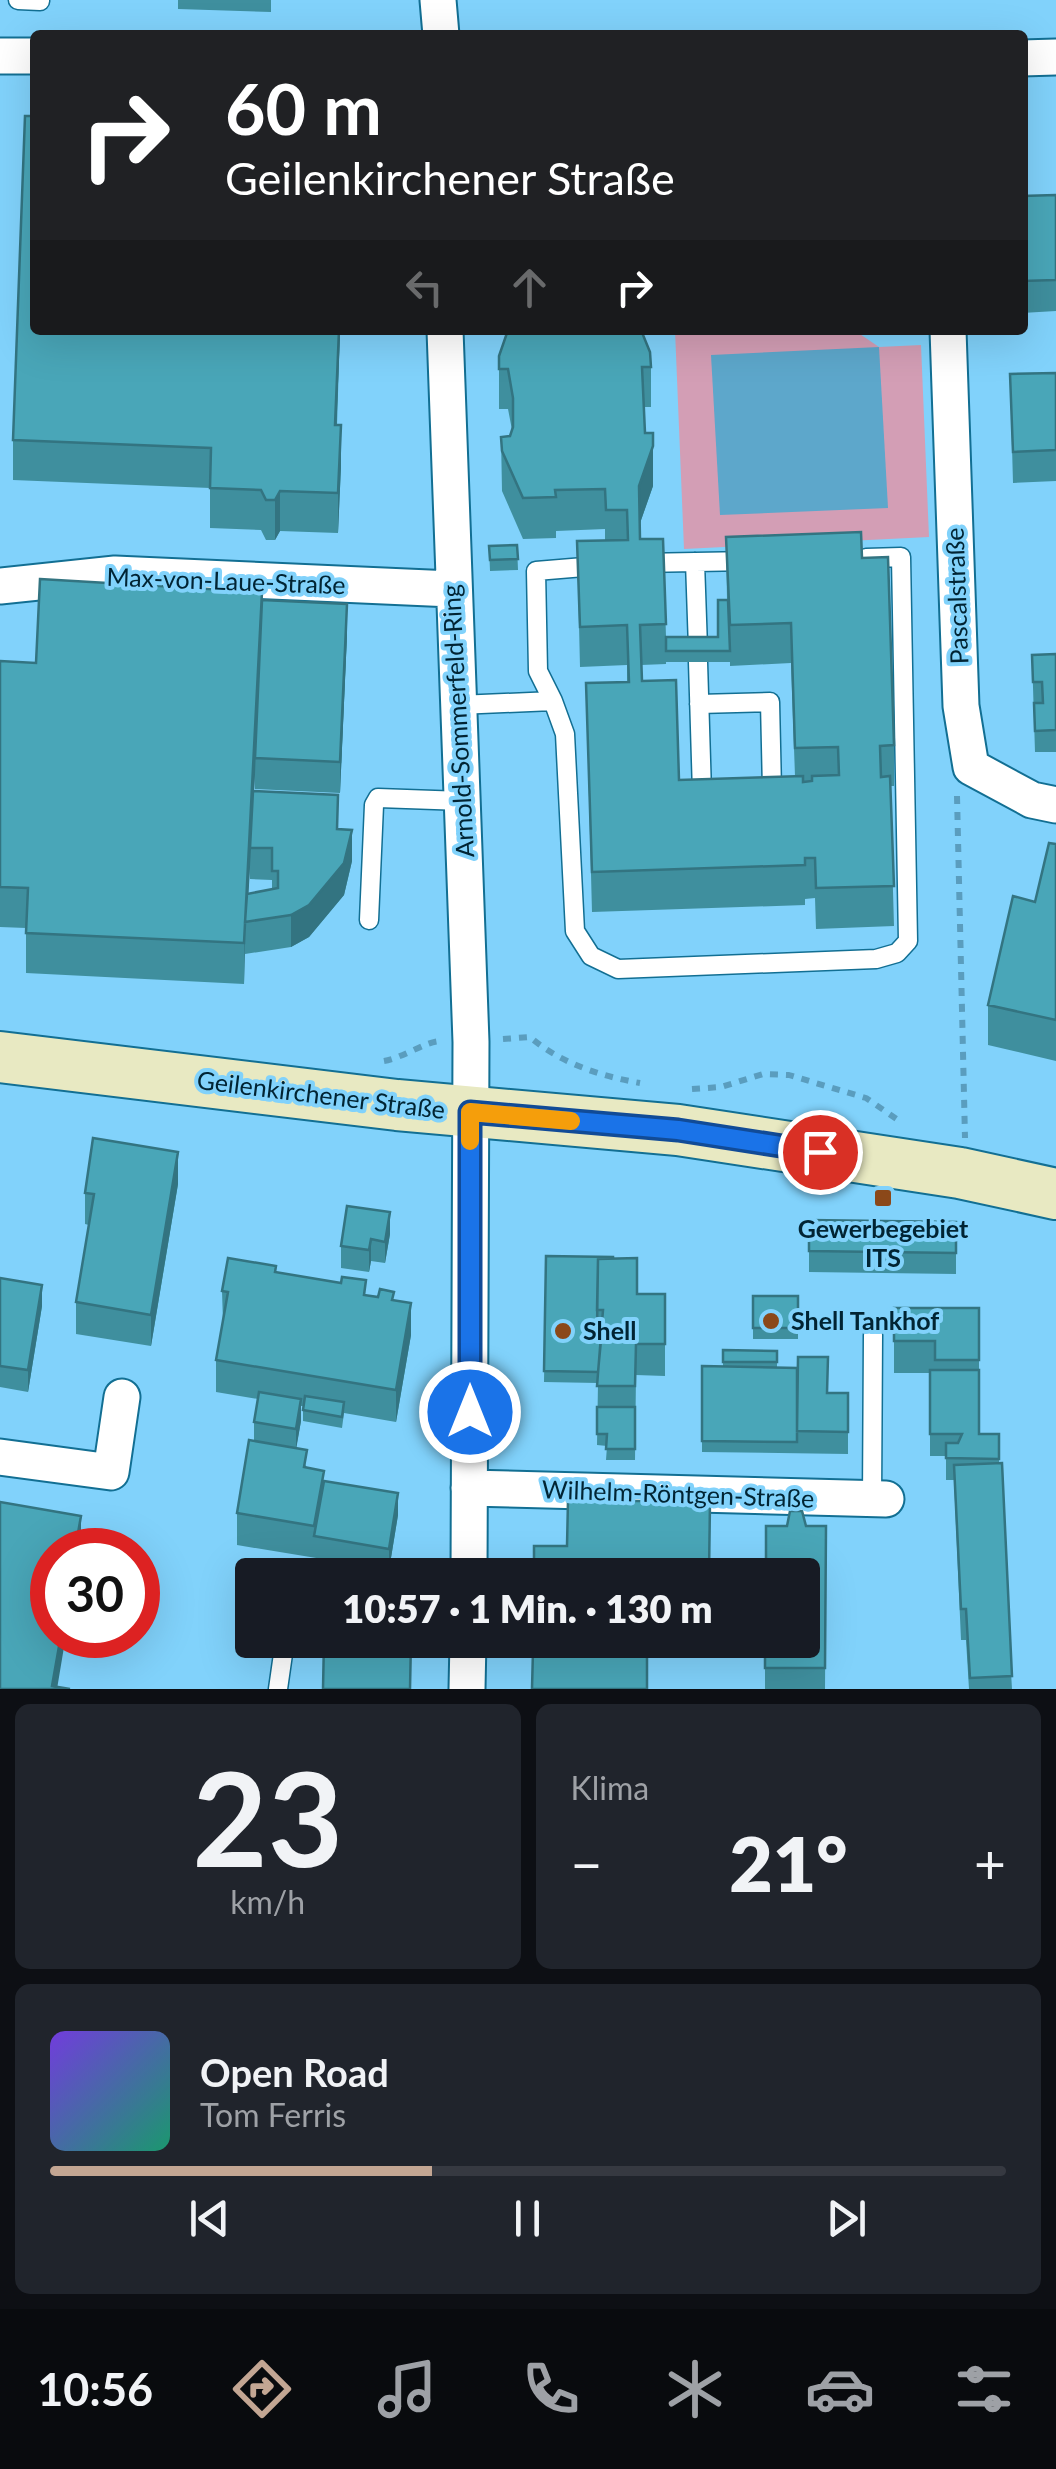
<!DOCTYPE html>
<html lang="de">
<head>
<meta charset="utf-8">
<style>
  :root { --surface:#171b24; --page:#20242c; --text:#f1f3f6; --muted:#9ea1a6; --line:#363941; --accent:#c3a693 }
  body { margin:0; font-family:Lato,sans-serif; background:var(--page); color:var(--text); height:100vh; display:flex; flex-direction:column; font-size:38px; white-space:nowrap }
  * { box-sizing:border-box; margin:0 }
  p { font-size:32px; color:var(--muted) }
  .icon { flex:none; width:55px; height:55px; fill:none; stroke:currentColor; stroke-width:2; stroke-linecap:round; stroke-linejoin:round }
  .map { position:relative; height:1689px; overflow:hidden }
  .panel { display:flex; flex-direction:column; gap:15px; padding:15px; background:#0d0f14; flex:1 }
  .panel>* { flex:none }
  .banner { position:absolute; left:30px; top:30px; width:998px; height:305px; border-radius:10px; box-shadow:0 10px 40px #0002; background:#202124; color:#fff; overflow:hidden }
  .speed { position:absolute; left:30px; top:1528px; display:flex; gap:20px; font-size:50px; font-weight:700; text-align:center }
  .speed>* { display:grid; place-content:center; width:130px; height:130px; border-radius:50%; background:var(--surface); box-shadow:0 10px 40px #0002; line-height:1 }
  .speed .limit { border:15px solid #d22; background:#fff; color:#111 }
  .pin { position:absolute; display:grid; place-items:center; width:85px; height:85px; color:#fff; margin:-42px; border:5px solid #fff; border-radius:50%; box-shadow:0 2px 10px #0007 }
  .me { position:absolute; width:110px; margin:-55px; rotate:0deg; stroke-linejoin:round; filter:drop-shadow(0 0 8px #0008) }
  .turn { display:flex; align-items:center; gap:35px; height:210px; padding:0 30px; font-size:45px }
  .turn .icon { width:130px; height:130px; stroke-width:2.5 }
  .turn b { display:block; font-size:70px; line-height:85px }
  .lanes { display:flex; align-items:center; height:95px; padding:0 30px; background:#0003; justify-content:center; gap:50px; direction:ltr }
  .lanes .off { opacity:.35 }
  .big { font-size:75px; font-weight:800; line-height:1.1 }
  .panel .tile { flex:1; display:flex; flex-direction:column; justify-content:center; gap:15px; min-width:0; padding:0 35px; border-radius:15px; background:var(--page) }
  .panel .dial { align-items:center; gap:0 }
  .dial b { font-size:130px; line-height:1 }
  .song { display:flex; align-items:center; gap:30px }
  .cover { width:120px; height:120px; border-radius:15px; background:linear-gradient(135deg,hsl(260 70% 55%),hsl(160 70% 35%)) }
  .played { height:10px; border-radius:5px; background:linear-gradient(90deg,var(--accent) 40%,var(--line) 40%) }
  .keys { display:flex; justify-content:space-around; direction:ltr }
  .heat { display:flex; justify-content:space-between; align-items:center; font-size:55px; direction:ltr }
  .panel .tiles { flex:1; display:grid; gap:15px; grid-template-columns:1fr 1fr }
  .tile:last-child { grid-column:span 2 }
  .trip { position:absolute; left:235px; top:1558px; width:585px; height:100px; border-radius:10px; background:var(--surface); box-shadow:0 10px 40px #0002; font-weight:800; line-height:100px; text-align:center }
  .dock { display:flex; height:160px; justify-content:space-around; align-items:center; background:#090b0e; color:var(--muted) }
  .dock .icon { width:70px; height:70px }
  .dock .on { color:var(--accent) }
  .dock b { font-size:45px; color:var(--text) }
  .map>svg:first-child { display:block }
  .green { fill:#d39eb5 }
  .water { fill:#5da7cb }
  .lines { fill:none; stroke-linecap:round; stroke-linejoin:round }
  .lane-casing { stroke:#126f93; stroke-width:21 }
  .street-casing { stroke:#126f93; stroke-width:39 }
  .secondary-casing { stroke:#126f93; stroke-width:54 }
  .path { stroke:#5a9dbe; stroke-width:6; stroke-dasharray:8 8; stroke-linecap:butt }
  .lane { stroke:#fff; stroke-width:18 }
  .street { stroke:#fff; stroke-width:35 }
  .secondary { stroke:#e8e9c2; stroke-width:50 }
  .wall { fill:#3f8f9e; fill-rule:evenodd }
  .shaded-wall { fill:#337481 }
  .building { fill:#49a6b8; stroke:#337481; stroke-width:2.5 }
  .route-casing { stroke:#114b97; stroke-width:25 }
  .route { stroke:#1a73e8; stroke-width:18 }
  .slow { stroke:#f59e0b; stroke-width:18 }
  .poi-dot { fill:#8b4819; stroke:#81d2fb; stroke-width:4 }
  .labels { text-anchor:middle; stroke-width:8; stroke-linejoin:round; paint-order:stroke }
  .street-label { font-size:25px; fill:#012433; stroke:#81d2fb }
  .poi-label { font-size:25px; font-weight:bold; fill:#012433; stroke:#81d2fb; text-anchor:start }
</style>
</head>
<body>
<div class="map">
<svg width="1056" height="1689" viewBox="0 0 1056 1689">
  <rect width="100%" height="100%" fill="#81d2fb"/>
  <path class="green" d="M675 330H854L879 347 921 345 929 537 684 549Z"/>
  <path class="water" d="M879 347 888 508 720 515 711 355Z"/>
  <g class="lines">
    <g class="lane-casing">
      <path id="lane" d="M18 0 40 1
        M695 562 698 648
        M641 563 750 561
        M698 662 702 793 711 792
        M553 701 538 671 536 571 596 566
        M699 704 770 702 772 790 762 791
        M458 705 553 701 565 734 575 931 591 956 618 969 876 959 897 953 908 941 901 557 866 558
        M369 920 374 805 378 798 463 801
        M872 1499 873 1335
        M278 1689 285 1640"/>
    </g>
    <g class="street-casing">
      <path id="street" d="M438 0 441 35
        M0 56H35
        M1022 58 1056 57
        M445 330 471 1042 469 1575
        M948 330 961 706 971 767 1032 800 1056 805
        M0 586 115 574 452 589
        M0 1457 111 1472 122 1397
        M469 1488 886 1499
        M467 1689 468 1640"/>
    </g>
    <g class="secondary-casing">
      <path id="secondary" d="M0 1057 397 1105 678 1130 960 1173 1056 1194"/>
    </g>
    <path class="path" d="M957 796 965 1138
      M503 1039 530 1037C560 1063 600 1076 640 1083
      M384 1061C405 1057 426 1041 441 1041
      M692 1089 721 1087 763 1074 789 1075 866 1098 901 1122"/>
    <use href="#lane" class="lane"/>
    <use href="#street" class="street"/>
    <use href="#secondary" class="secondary"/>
  </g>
  <path class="wall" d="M178 0H271V12L178 9Z
    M1056 195V311L1022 313V196Z
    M35 330H340L337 425 341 466 338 533 280 531 275 540H266L261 530 210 528V488L13 480V440Z
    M499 356 651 367V407H644L645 433 653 486 640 523V539H663L666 637H718L727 600 726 537 862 558 894 745V786H890L894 926 816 929 815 898 805 899V905L592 912 586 683 627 682V665L580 667 577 541 605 540V529L556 531V538L523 539 502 491 501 437 510 436 512 430 508 409H499ZM666 662H730V666L791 663 795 776 679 780 642 681 641 665 666 664Z
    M1056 373V481L1013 483 1010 374Z
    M517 545 518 570 490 571 489 546Z
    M262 600 347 635 340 793 255 789V774L254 791 338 829 352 861 344 895 309 937 291 947 245 954 244 984 26 973V928L0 927V661L36 663ZM250 867V879L272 880V890L248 894Z
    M1056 654V752H1035L1032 655Z
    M1056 844V1061L988 1045V1005L1035 902Z
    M178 1184 151 1346 76 1334V1302L89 1225 85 1224V1193Z
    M809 1220 956 1222V1274L809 1272Z
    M390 1234 385 1263 371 1261 369 1272 341 1268V1246Z
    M546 1256 637 1294H665V1376L636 1375 635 1460H606L607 1446 597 1445 598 1383 544 1382Z
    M276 1273 366 1295 394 1300 411 1335 396 1422 344 1413 342 1428 303 1421V1406H301V1421L296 1448 307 1468 324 1481 398 1515 389 1570 237 1545V1513L254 1441V1422L258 1399 216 1392V1360L223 1322 222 1291Z
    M0 1278 42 1306 28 1392 0 1387Z
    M753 1296H798V1339H753Z
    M894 1308H979V1434H999V1463L1012 1689H969L966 1640H961L954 1480H946V1456H930V1373H894Z
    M723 1350 777 1351V1367L828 1393H848V1454L702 1452V1366L723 1367Z
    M826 1526 825 1689H765V1640Z
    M534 1640H709V1654L535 1650Z"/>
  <path class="shaded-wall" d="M339 330H340L335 466V425Z
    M341 425V466L338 533V493Z
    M653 446V486L639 526V486Z
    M280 491V531L275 540V500Z
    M262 592 255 774 247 922H245L244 984V943Z
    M347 604V635L340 793V762Z
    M352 830V861L344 895 309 937 291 947V915Z
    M178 1152V1184L151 1346V1315Z
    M390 1212V1234L385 1263V1242Z
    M371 1239V1261L369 1272V1250Z
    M42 1285V1306L28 1392V1370Z
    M411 1303V1335L396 1422V1390Z
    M301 1399V1421L296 1450V1429Z
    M398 1493V1515L389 1570V1549Z
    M81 1516V1550H75Z
    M61 1635H66L57 1689H52Z"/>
  <path class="building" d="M25 116H35V330H339L335 425H341L338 493 280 491 275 500H266L261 490 210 488 211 448 13 440Z
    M1056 195V280L1022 281V196Z
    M508 330H641L650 352 651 367H642L645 433H653V446L639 486 640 539H663L666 624 640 625 642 681 676 680 679 780 803 776V782L812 781V776L839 775 838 747 795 748 791 623 730 625 726 537 861 532 862 558 888 557 894 745 880 746 881 777 890 776 894 886 816 888 815 858H805V865L592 872 586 683 629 682 627 625 580 627 577 541 628 540 627 510H606L605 489 555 490 556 497 523 498 502 451 501 437 510 436 513 427V398L508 369H499V356Z
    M1056 373V450L1013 452 1010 374Z
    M517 545 518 559 490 560 489 546Z
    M40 579 262 592 244 943 26 933 28 888 0 887V661L36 663Z
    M262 600 347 604 340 762 255 758Z
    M718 600H728L730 651H666V637H718Z
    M1056 654V730L1035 731 1034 703H1043L1042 682H1033L1032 655Z
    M253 791 338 795 337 829 352 830 344 863 309 905 291 915 245 922 247 894 278 888V871H272V848H250Z
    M1049 843 1056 844V1020L988 1005 1013 896 1035 902Z
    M93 1138 178 1152 151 1315 76 1302 94 1194 85 1193Z
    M347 1206 390 1212 385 1242 371 1239 369 1250 341 1246Z
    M809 1220 956 1222V1253L809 1251Z
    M546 1256 613 1257V1258L598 1259 597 1330H602L598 1372 544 1371Z
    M228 1258 276 1266 275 1272 341 1283 342 1277 366 1280 364 1295 378 1297 380 1289 394 1292 392 1300 411 1303 396 1390 216 1360 228 1292 222 1291Z
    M637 1258V1294H665V1344H636L635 1386H597L603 1310H597L598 1259Z
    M0 1278 42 1285 28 1370 0 1366Z
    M753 1296H798V1328H753Z
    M894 1308H979V1360H935V1341H894Z
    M723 1350 777 1351V1362H723Z
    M798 1357H828L827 1393H848V1432L797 1431Z
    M702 1366 797 1368V1442L702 1441Z
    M930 1370H979V1434H999V1459L946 1458V1443H958L962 1434H930Z
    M259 1392 301 1399 296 1429 254 1422Z
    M305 1396 344 1402 342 1417 303 1410Z
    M597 1407H635V1449H606L607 1434H597Z
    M249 1440 307 1450 304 1467 324 1471 314 1526 237 1513Z
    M1002 1463 1012 1676 970 1678 966 1609H961L954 1465Z
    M324 1481 398 1493 389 1549 314 1536Z
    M568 1500 710 1502 709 1575H534V1546H567Z
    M0 1502 81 1516 75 1550H52V1635H61L52 1686 70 1689H0Z
    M790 1511H802L806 1526H826L825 1668H765V1640H802V1575H766V1526H787Z
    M324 1640H411L410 1689H323Z
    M634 1649 647 1653V1689H532L533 1650Z"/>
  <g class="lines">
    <g class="route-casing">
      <path id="route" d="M470 1412V1112L678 1130 820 1152"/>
    </g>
    <use href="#route" class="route"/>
    <path class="slow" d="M470 1141V1112L571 1121"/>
  </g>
  <g class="poi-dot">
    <rect x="873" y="1188" width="20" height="20" rx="5"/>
    <circle cx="771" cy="1321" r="10"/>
    <circle cx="563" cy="1331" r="10"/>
  </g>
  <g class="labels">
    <g class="street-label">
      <text transform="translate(226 581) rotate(2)" y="9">Max-von-Laue-Straße</text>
      <text transform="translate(957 596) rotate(-92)" y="9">Pascalstraße</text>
      <text transform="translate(458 721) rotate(-93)" y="9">Arnold-Sommerfeld-Ring</text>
      <text transform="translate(321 1095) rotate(7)" y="9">Geilenkirchener Straße</text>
      <text transform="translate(678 1494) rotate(2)" y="9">Wilhelm-Röntgen-Straße</text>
    </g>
    <g class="poi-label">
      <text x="883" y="1238" text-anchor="middle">Gewerbegebiet<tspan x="883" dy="29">ITS</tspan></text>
      <text x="791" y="1330">Shell Tankhof</text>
      <text x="583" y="1340">Shell</text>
    </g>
  </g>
</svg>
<div class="speed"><div class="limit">30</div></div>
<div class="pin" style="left:820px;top:1152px;background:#d93025"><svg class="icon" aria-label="arrive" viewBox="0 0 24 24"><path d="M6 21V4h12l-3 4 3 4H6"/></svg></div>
<svg class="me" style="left:470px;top:1412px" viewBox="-20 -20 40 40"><circle r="17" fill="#1a73e8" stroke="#fff" stroke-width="3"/><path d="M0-11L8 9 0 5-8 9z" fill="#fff"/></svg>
<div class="trip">10:57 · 1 Min. · 130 m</div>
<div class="banner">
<div class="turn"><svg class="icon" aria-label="right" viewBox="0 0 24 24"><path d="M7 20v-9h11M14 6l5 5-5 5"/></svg><div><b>60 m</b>Geilenkirchener Straße</div></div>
<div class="lanes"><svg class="icon off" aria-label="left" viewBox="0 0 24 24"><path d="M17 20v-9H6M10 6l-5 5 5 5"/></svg><svg class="icon off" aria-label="ahead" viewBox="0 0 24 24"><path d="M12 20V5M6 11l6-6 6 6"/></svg><svg class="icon" aria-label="right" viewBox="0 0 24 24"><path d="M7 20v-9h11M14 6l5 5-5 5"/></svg></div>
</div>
</div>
<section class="panel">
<div class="tiles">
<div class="tile dial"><b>23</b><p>km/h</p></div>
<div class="tile"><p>Klima</p>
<div class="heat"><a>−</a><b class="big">21°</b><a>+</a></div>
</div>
<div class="tile">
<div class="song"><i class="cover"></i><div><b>Open Road</b><p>Tom Ferris</p></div></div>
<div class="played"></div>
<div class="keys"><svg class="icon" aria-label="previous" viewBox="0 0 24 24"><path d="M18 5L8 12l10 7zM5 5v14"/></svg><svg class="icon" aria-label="pause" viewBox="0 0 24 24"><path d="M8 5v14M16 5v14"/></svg><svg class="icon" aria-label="next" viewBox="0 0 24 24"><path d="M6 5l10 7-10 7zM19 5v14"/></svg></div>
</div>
</div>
</section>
<nav class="dock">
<b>10:56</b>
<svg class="icon on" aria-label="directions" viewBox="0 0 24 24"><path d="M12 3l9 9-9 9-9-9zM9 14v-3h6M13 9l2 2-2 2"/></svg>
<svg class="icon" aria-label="music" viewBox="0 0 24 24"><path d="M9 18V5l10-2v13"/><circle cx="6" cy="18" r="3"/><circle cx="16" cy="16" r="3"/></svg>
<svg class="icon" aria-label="phone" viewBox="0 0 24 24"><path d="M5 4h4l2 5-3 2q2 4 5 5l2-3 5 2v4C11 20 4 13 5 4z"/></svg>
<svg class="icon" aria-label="climate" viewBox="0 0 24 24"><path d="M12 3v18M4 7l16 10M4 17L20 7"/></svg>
<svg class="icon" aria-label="car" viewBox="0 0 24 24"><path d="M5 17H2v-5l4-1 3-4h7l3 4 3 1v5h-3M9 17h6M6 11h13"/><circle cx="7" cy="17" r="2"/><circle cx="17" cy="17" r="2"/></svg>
<svg class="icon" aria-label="filters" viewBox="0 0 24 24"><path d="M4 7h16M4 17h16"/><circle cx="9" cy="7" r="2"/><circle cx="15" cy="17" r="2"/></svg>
</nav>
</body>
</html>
